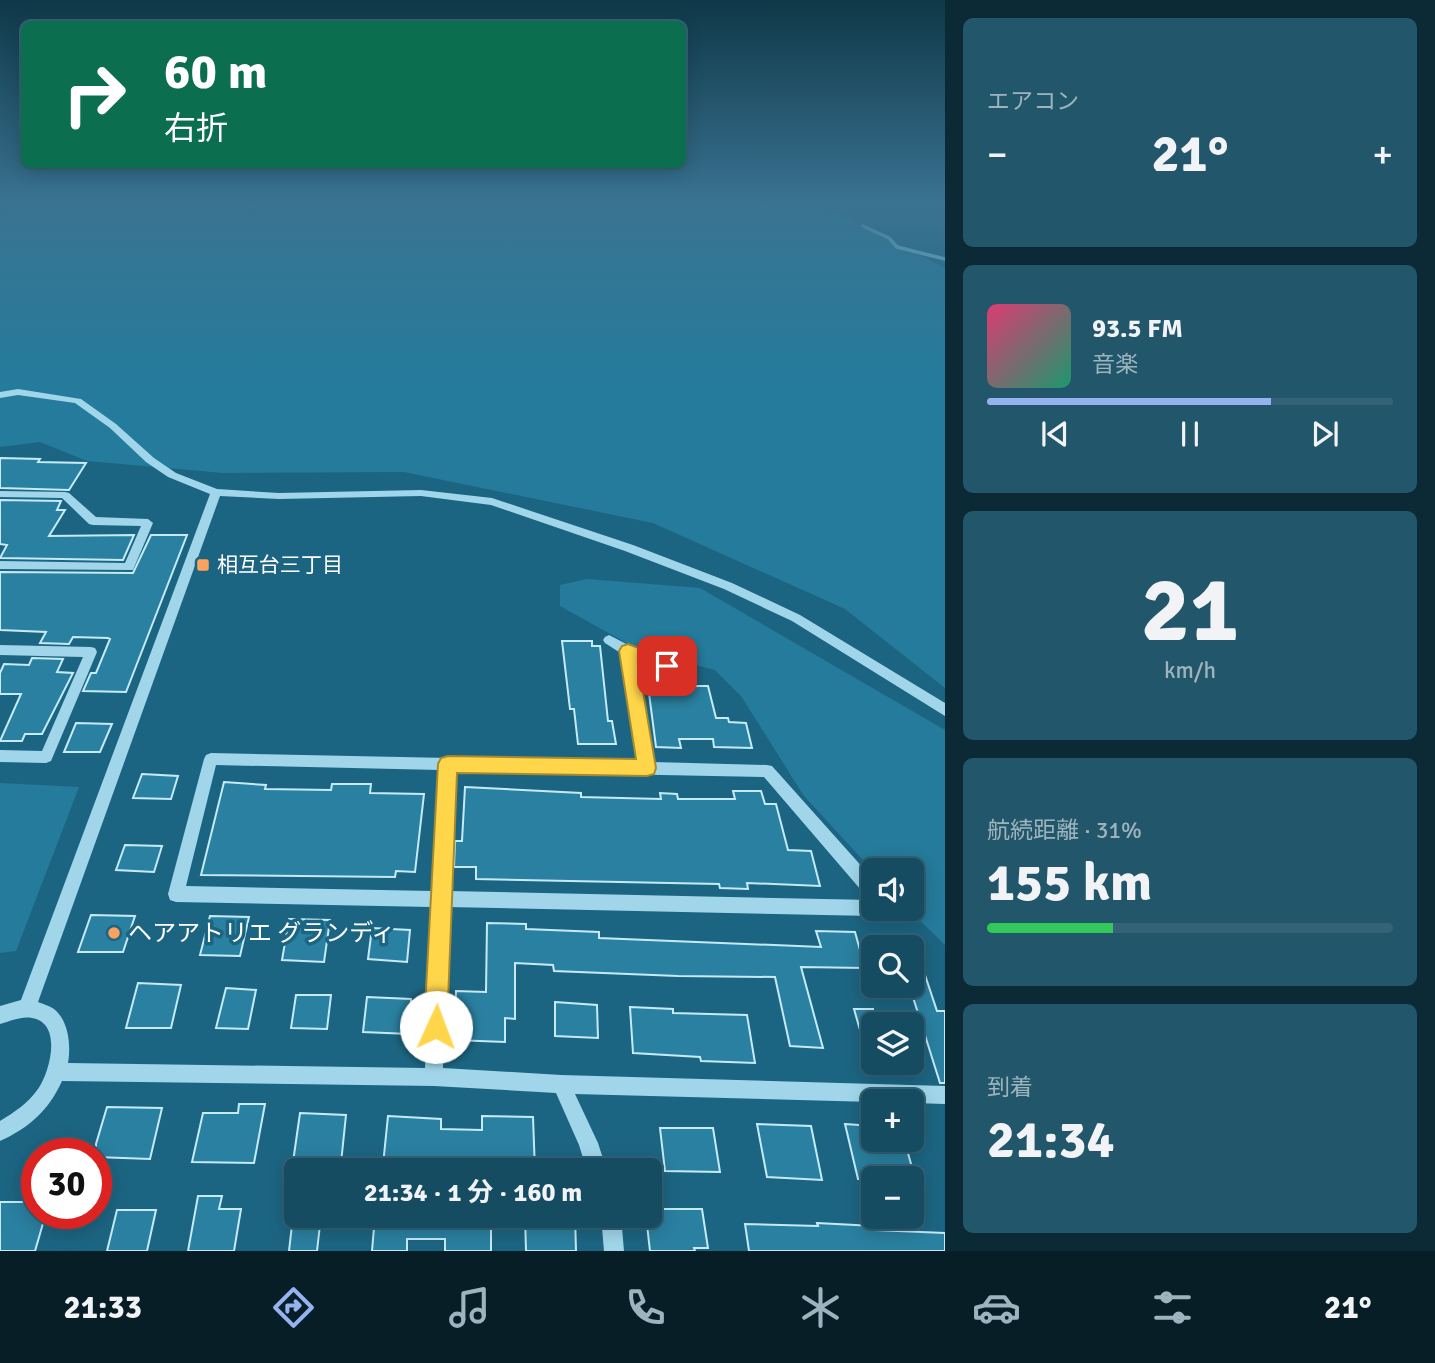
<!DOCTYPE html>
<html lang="ja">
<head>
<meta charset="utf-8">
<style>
  :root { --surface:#154c62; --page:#22566b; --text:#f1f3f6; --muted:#9db4be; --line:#346377; --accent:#95b2f1 }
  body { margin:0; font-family:Signika,"Noto Sans JP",sans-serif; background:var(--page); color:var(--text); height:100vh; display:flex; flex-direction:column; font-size:26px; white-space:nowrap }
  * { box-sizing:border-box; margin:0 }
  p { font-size:23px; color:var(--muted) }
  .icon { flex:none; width:38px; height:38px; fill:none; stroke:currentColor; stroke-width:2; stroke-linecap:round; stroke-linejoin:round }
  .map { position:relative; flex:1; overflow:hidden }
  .details { display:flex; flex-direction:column; gap:18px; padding:18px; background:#0c2a36; width:490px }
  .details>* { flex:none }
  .guide { position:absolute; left:21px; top:21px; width:665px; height:147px; border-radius:10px; box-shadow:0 4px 18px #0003,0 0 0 2px var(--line); background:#0b6e4f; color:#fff; overflow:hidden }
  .controls { position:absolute; left:861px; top:858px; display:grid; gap:14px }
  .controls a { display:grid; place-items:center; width:63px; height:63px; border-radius:10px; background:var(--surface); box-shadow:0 4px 18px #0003,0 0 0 2px var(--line); font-size:35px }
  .speed { position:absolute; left:21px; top:1138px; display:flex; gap:14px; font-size:35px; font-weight:700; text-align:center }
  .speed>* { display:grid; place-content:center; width:91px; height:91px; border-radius:50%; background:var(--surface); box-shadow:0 4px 18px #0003,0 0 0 2px var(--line); line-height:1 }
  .speed .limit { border:10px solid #d22; background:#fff; color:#111 }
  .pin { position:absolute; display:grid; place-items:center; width:60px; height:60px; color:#fff; margin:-30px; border-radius:14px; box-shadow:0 4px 10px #0006 }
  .me { position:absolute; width:77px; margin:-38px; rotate:2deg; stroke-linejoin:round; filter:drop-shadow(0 0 5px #0008) }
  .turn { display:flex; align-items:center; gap:24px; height:147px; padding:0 28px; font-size:32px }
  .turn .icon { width:91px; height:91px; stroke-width:2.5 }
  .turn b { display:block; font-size:49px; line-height:60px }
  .big { font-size:52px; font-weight:700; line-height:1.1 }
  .details .tile { flex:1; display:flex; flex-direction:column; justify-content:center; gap:10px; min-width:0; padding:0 24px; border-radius:10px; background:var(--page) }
  .details .dial { align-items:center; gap:0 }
  .dial b { font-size:91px; line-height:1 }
  .song { display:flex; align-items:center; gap:21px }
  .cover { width:84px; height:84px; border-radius:10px; background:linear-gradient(135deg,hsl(340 70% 55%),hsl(160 70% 35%)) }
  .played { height:7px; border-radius:4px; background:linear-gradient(90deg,var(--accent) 70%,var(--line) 70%) }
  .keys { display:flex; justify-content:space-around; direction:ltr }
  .heat { display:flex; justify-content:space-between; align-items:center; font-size:38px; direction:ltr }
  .charge { height:10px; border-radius:5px; background:linear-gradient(90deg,#34c759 31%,var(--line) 0) }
  .trip { position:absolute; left:284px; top:1158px; width:378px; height:70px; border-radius:10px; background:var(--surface); box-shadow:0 4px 18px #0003,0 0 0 2px var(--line); font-weight:700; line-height:70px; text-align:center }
  .dock { display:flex; height:112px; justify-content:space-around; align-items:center; background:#081e27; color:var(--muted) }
  .dock .icon { width:49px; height:49px }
  .dock .on { color:var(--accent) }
  .dock b { font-size:32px; color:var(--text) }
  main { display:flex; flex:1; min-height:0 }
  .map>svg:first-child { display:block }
  .green { fill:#257b9b }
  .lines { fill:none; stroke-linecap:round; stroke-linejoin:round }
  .stream { stroke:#94d5ec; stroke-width:3.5 }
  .building { fill:#2a80a0; stroke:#c5eaf8; stroke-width:2 }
  .minor { fill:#a1d6ea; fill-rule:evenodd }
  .route { fill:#ffd54a; stroke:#a68a30; stroke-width:2 }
  .poi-dot { fill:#fba25e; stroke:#1c6582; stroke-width:2.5 }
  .labels { text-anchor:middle; stroke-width:7; stroke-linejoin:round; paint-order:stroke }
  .poi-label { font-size:21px; fill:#fff; stroke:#1c6582; text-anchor:start }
  .near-poi-label { font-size:24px; fill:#fff; stroke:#1c6582; text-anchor:start }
</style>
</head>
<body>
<main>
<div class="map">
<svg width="945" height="1251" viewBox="0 0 945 1251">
  <rect width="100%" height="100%" fill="#1c6582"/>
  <path class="green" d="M8 204H819L945 268V688L845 609 653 523 404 472 223 473 87 461 40 442 0 447V213Z
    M587 579 700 588 945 730V945L907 908H912V870L873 871 804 796 741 696 715 670 641 651 560 606V585Z
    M0 783 79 787 16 951 0 953Z"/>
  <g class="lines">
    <path class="stream" d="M863 226 889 238 897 247 945 259"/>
  </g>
  <path class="building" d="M0 458 40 459 38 462 86 463 69 490 0 488Z
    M0 500 61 501 57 510H65L49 536 134 535 123 560 0 558 7 545 0 544Z
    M151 535H187L126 692 83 691 91 673H96L110 639 108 638 73 637 69 644 40 643 46 632 0 630V572L133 573Z
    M562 641H592V646H600L608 721H612L616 744H578L574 709H570Z
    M32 658 63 659 57 672 73 673 42 734H25L22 741H0L21 694H0V673L4 664 29 665Z
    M647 678H686L687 686H708L716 718H728L729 722 746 723 752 748 714 747 713 739H679L681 748 656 747Z
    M76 723 112 724 100 752H64Z
    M142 774 178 776 171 799 133 798Z
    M224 782 266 785 265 789 331 790 332 784H371L370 793 424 794 415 872 396 871 395 877 201 875Z
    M465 787 581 793V797L661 799 660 793 677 794 678 799H735L733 791H761L765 804H776L788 850 811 851 820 886 747 883 748 889 720 888 719 884 476 879V867H454L455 841H462Z
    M125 845 162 846 154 872 116 870Z
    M91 915 135 916 123 952H78Z
    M210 916 249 917 240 956 200 955Z
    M289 919 330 920 324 962 282 960Z
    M487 923 526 924V929L599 932V938L821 947 816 931 855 932 865 968 801 967 823 1048 790 1046 775 977 678 976 554 971 553 965 515 963V1019L505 1018V1042L454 1040 456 991 486 992Z
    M372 928 410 930 407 962 368 959Z
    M915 945 937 1011H945V1083H940L912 994V946Z
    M138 983 181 985 171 1028H126Z
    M226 988 256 990 248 1029 216 1028Z
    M296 995H331L327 1029 291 1028Z
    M367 997 411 999 409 1034 363 1032Z
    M555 1002 597 1005 598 1038 555 1036Z
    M630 1007 673 1009V1013L747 1015 755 1063 701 1061 700 1057 633 1053Z
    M854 1009H873V1057L868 1058Z
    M239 1104H265L254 1163 192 1162 203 1113H238Z
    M107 1107 162 1108 150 1159 96 1157V1144Z
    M300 1113 346 1115 341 1163 293 1162Z
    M388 1116 441 1119V1129L482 1130V1116L533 1117 535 1171H464L383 1165Z
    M757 1124 811 1126 822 1180 767 1177Z
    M845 1124 873 1126V1139H904L915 1178 858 1179Z
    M660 1128H713L720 1172 665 1171Z
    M198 1196H222L219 1209H241L234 1251H188Z
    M0 1202H37V1213H46L35 1251H0Z
    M649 1209H702L708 1248H694L695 1251H650L646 1216H649Z
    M117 1210H156L147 1251H107Z
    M293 1216H321L317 1251H289Z
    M375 1216H491V1251H445V1239H407V1251H372Z
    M525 1216H575L576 1251H526Z
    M817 1223 874 1226 875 1230 945 1233V1251H749L745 1224 818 1226Z"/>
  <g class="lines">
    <path class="minor" d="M18 389 81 399 116 424 154 458 176 473 217 489 279 493 421 490 492 498 633 545 732 583 800 615 945 703V716L792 621 724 589 625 551 491 505 421 496 279 499 220 496 38 1002C43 1004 50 1006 54 1009 69 1021 71 1046 68 1063L425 1068 431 907 176 902 170 900 168 894 204 759 206 755 211 753 639 762 622 654 605 643 603 640 605 637 609 635 632 647 672 662 673 666 672 670 667 671 636 659 653 762 767 765 772 766 873 879V899L867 897 764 777 455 771 448 891 873 900V908H881L879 914 873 916 447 907 443 1068 561 1075 945 1086V1104L912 1103V1101H873V1102L575 1094 598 1143 607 1171H587L579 1145 556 1093 434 1086 62 1081C49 1110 29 1128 0 1141V1121C15 1112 28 1103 38 1089 50 1072 63 1023 32 1018 21 1016 11 1021 0 1024V1006L21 1000 210 494 168 477 146 462 110 428 75 403 18 395 0 398V392ZM216 765 440 770 432 891 186 886Z
      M0 491 65 492 69 493 96 517 148 519 153 523 133 570 0 569V561L125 563 141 526 93 525 89 524 62 498 0 497Z
      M0 645 91 647 95 648 97 652 51 761 46 763 0 762V750L42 751 83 657 0 655Z
      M601 1216H621L624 1251H604Z"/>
  </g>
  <linearGradient id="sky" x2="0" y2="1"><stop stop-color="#0f3848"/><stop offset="0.54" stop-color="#3a7392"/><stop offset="1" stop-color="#3a7392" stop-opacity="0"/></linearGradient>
  <rect width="945" height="379" fill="url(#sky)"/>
  <path class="route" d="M628 644 673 661 675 666 673 671 667 673 638 662 656 768 654 774 647 776 457 773 447 1027 444 1035 436 1038 427 1035 424 1027 438 764 441 758 448 756 636 759 619 651 622 646Z"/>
  <g class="poi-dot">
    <rect x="196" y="558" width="14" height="14" rx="3.5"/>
    <circle cx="114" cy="933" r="7"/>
  </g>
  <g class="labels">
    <g class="poi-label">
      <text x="217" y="572">相互台三丁目</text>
    </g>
    <g class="near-poi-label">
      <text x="128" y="941">ヘアアトリエ グランディ</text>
    </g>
  </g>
</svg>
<div class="controls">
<a><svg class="icon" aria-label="sound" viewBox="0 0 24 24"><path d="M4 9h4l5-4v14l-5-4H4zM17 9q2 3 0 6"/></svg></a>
<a><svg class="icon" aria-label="search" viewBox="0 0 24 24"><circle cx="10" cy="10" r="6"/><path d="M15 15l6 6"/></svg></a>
<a><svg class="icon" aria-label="layers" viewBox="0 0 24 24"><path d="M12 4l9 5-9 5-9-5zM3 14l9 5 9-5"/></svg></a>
<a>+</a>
<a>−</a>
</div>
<div class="speed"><div class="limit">30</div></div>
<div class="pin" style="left:667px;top:666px;background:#d93025"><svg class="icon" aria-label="arrive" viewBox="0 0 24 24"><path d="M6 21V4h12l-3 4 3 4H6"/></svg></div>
<svg class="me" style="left:436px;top:1027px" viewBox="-20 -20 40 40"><circle r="19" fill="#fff"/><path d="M0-13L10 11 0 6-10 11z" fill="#ffd54a"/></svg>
<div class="trip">21:34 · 1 分 · 160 m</div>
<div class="guide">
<div class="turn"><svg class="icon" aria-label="right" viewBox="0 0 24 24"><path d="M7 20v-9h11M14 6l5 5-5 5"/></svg><div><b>60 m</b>右折</div></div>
</div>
</div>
<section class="details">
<div class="tile"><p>エアコン</p>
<div class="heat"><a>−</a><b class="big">21°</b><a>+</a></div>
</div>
<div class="tile">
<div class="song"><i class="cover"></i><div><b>93.5 FM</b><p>音楽</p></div></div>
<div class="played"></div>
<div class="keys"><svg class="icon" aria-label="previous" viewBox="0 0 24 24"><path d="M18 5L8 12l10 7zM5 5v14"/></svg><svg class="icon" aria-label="pause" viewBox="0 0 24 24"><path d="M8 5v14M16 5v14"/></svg><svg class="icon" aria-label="next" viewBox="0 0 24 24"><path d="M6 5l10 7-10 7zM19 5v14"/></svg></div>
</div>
<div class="tile dial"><b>21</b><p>km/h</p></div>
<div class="tile"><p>航続距離 · 31%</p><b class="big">155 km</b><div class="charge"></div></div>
<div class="tile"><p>到着</p><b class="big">21:34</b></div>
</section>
</main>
<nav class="dock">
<b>21:33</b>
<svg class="icon on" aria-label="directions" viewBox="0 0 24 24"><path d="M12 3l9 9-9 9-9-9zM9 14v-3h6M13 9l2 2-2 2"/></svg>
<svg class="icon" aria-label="music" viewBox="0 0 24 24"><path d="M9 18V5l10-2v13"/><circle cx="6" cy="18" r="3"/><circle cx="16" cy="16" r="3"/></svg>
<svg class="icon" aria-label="phone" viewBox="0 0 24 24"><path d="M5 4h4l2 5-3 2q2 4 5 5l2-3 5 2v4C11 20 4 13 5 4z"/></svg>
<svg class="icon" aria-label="climate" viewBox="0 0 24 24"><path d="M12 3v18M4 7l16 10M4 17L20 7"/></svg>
<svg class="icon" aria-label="car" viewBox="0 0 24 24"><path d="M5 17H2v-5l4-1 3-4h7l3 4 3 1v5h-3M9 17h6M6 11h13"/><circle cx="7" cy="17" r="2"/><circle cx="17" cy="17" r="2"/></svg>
<svg class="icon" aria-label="filters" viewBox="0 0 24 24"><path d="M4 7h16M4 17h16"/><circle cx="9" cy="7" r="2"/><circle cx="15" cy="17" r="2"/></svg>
<b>21°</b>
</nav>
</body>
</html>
